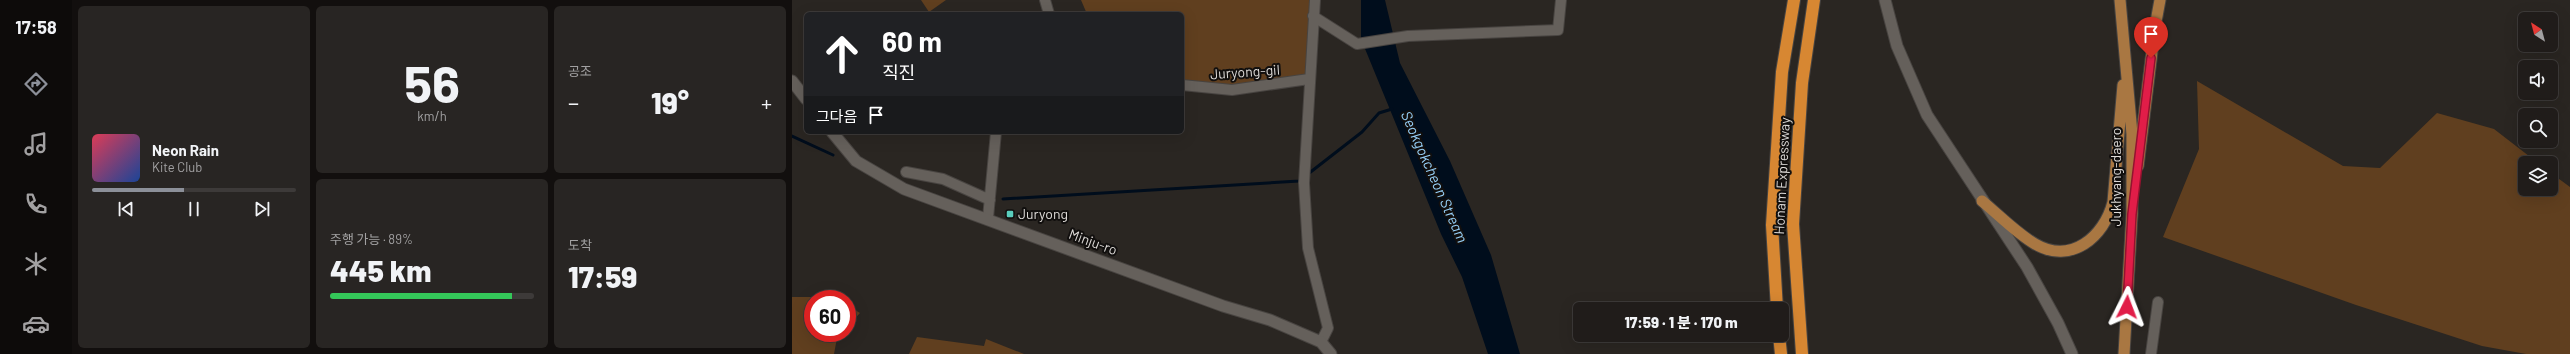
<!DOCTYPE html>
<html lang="ko">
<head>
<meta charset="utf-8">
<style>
  :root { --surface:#201c1a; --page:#282523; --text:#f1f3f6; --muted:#a2a1a2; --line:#3d3a39; --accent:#8c9099 }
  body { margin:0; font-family:Barlow,"Noto Sans KR",sans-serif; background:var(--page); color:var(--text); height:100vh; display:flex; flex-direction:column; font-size:15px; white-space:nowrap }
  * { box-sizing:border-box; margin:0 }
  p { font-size:13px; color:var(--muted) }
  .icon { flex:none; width:22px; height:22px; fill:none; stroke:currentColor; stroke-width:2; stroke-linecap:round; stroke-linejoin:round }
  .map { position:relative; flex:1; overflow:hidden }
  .panel { display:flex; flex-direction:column; gap:6px; padding:6px; background:#120f0e; width:720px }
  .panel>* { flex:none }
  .banner { position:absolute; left:12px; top:12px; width:380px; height:122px; border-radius:6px; box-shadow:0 4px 16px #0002,0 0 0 1px var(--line); background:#202124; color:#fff; overflow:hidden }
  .needle { width:26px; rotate:324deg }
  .buttons { position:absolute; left:1726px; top:12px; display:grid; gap:8px }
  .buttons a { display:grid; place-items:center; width:40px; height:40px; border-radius:6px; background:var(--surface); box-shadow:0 4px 16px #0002,0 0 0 1px var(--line); font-size:20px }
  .speed { position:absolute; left:12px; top:290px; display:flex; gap:8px; font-size:20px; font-weight:700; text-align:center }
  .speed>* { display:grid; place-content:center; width:52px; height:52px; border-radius:50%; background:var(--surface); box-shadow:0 4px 16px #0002,0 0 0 1px var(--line); line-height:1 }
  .speed .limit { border:6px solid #d22; background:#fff; color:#111 }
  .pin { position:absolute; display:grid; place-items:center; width:34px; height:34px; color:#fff; margin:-41px -17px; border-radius:50% 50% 50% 0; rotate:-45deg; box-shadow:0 0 4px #0007 }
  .pin .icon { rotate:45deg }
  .me { position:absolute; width:44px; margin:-22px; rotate:3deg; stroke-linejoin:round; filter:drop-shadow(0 0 3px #0008) }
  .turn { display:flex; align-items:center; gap:14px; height:84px; padding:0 12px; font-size:18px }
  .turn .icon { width:52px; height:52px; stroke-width:2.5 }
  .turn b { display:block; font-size:28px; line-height:34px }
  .then { display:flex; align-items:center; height:38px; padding:0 12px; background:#0003; gap:8px; font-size:15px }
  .big { font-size:30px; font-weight:800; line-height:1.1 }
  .panel .widget { flex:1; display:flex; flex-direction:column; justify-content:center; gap:6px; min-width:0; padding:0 14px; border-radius:6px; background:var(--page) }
  .panel .dial { align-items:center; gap:0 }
  .dial b { font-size:52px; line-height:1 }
  .song { display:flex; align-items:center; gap:12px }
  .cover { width:48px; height:48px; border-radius:6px; background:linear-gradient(135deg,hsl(350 70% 55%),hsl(220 70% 35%)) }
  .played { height:4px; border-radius:2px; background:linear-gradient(90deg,var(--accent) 45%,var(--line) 45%) }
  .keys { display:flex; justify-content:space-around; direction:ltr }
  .heat { display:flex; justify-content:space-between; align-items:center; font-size:22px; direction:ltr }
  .charge { height:6px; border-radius:3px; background:linear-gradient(90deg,#34c759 89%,var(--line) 0) }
  .panel .tiles { flex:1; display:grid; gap:6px; grid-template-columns:repeat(3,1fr) }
  .widget:first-child { grid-row:span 2 }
  .trip { position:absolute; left:781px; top:302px; width:216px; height:40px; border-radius:6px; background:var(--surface); box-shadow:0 4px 16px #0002,0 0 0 1px var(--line); font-weight:800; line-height:40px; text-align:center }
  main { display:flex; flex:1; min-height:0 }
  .dock { display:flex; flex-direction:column; width:72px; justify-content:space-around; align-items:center; background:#0d0b0a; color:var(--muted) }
  .dock .icon { width:28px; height:28px }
  .dock .on { color:var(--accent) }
  .dock b { font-size:18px; color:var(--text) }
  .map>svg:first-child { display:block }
  .green { fill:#603f1f }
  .water { fill:#000d1c }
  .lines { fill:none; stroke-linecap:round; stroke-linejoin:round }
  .stream { stroke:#000d1c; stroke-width:3 }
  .minor-casing { stroke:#484441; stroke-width:12 }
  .secondary-casing { stroke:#484441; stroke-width:13 }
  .primary-casing { stroke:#484441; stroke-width:13 }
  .motorway-casing { stroke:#484441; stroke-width:14 }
  .minor { stroke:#65605b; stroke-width:10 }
  .secondary { stroke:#65605b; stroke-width:11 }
  .primary { stroke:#a97742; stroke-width:11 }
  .motorway { stroke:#d78732; stroke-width:12 }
  .route-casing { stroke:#92132f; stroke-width:10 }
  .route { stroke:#e11d48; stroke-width:7 }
  .poi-dot { fill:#5acebd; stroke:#110f0e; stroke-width:1.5 }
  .labels { text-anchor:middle; stroke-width:4; stroke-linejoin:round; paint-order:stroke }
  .street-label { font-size:14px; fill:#dedbd8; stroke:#110f0e }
  .poi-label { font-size:14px; fill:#dedbd8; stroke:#110f0e; text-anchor:start }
  .water-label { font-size:15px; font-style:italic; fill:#96cff7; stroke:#110f0e }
</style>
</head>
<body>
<main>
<nav class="dock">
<b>17:58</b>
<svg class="icon on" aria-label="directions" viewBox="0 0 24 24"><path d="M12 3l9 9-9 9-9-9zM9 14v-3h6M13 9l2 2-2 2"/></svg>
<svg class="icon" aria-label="music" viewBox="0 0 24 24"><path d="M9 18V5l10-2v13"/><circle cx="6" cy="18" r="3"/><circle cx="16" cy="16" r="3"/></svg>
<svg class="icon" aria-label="phone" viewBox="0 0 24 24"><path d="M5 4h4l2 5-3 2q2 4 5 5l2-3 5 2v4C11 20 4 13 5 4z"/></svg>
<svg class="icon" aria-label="climate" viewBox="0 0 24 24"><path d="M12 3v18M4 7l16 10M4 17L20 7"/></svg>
<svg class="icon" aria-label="car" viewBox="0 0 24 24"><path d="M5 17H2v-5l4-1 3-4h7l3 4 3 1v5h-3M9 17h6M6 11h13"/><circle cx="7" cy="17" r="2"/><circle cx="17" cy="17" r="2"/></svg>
</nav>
<section class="panel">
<div class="tiles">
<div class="widget">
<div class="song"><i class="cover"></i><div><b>Neon Rain</b><p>Kite Club</p></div></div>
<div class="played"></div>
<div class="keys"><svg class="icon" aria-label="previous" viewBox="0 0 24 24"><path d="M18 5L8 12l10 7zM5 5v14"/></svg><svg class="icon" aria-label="pause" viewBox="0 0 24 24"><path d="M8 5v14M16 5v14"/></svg><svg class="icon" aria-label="next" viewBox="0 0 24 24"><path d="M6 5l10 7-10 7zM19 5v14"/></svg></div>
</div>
<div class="widget dial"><b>56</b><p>km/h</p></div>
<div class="widget"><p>공조</p>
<div class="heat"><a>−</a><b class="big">19°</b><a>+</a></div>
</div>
<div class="widget"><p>주행 가능 · 89%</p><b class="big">445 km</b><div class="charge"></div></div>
<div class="widget"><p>도착</p><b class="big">17:59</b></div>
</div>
</section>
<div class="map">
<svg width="1778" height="354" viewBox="0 0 1778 354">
  <rect width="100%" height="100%" fill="#2a2622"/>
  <path class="green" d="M129 0H154L137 12Z
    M289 0H520L514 77 425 87 390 82V14H295Z
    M1405 81 1551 166 1588 168 1645 113 1702 129 1746 163H1733V189H1759V173L1778 187V354H1734L1690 346 1564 305 1371 237 1407 149Z
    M0 297H22L32 299H21V333H50L45 338 42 354H0Z
    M55 305 68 313 55 327Z
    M125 337 192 346 194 339 232 354H117Z"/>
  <path class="water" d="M569 0H593L608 63 658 161 699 255 728 354H696L670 277 649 234 569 39Z"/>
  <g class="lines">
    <path class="stream" d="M0 136 41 155
      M516 174 570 132 587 113 600 109
      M211 199 507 181 510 179"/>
    <g class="minor-casing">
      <path id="minor" d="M253 0 257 14
        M523 0 512 183 516 248 536 328 529 342
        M521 16 565 44 616 36 766 30 769 0
        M390 85 440 90 517 79
        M114 172 151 179 198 200
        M196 218 204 132
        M1359 354 1366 302"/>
    </g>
    <g class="secondary-casing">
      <path id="secondary" d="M1093 0 1105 46 1135 115 1235 267 1266 323 1280 354
        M0 81 14 99
        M40 132 64 161 112 189 431 306 478 320 529 342 539 354"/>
    </g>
    <g class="primary-casing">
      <path id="primary" d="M1328 0 1340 134V214L1332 354
        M1346 166 1363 27 1368 0
        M1190 201C1207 215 1224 233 1243 244 1279 265 1312 237 1321 202L1331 85"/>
    </g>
    <g class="motorway-casing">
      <path id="motorway" d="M985 309 980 225 990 72 1002 0
        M987 335 989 354
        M1010 354 1001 224 1010 83 1022 0"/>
    </g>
    <use href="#minor" class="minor"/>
    <use href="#secondary" class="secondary"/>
    <use href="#primary" class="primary"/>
    <use href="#motorway" class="motorway"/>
  </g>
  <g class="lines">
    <g class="route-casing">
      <path id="route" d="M1335 307 1340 214 1359 58"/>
    </g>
    <use href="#route" class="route"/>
  </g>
  <rect class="poi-dot" x="214" y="210" width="8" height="8" rx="2"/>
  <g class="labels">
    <g class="street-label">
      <text transform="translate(453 72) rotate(-4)" y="5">Juryong-gil</text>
      <text transform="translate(990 176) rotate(-87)" y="5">Honam Expressway</text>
      <text transform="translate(1324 177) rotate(-90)" y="5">Jukhyang-daero</text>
      <text transform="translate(301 242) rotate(20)" y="5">Minju-ro</text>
    </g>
    <g class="poi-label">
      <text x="226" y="219">Juryong</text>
    </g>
    <g class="water-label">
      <text transform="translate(642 177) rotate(66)" y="5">Seokgokcheon Stream</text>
    </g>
  </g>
</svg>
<div class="buttons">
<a><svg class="needle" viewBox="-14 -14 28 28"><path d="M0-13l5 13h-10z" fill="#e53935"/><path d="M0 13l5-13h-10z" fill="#a2a1a2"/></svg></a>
<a><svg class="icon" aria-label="sound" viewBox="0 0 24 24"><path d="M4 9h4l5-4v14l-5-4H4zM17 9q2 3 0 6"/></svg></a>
<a><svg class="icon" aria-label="search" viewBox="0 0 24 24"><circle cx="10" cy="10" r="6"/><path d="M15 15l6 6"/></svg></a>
<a><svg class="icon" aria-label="layers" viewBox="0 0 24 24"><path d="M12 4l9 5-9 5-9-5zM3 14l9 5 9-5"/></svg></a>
</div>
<div class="speed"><div class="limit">60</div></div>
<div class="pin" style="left:1359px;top:58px;background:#d93025"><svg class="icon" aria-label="arrive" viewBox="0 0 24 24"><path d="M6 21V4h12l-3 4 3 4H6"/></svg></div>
<svg class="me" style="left:1335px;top:307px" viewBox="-20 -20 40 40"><path d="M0-17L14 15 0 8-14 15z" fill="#e11d48" stroke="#fff" stroke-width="4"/></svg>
<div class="trip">17:59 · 1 분 · 170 m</div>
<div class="banner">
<div class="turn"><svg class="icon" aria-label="ahead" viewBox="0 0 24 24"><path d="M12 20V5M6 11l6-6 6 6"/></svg><div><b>60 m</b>직진</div></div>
<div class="then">그다음<svg class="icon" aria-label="arrive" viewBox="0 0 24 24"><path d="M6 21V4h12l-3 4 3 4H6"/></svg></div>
</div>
</div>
</main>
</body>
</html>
